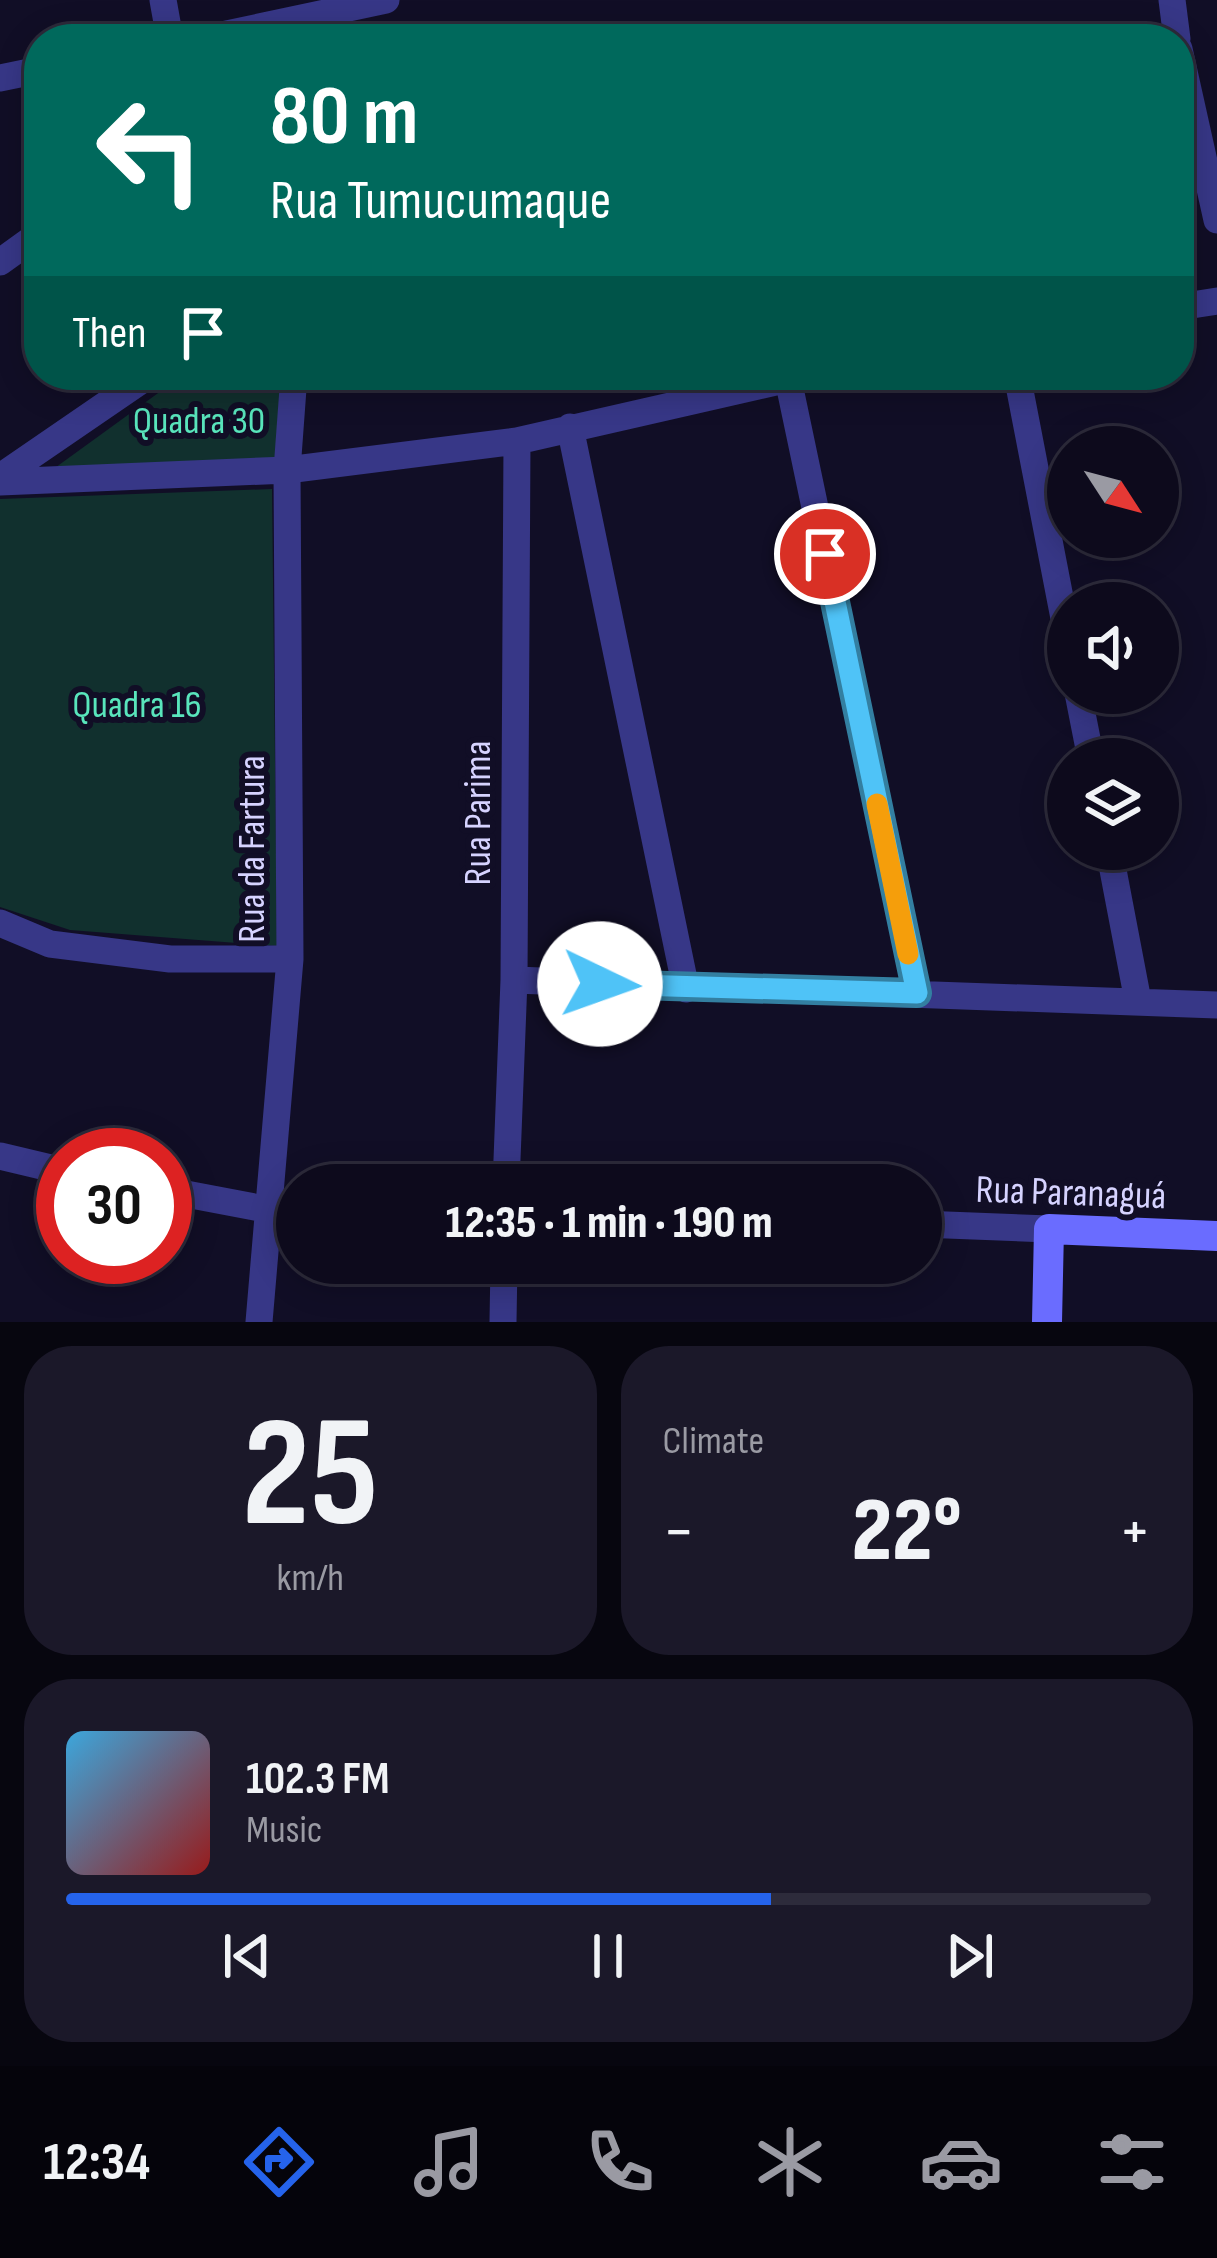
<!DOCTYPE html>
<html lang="en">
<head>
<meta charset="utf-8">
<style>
  :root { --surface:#0d0a1c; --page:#1b1829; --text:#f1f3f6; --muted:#9a9aa3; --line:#2d2b3b; --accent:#2563eb }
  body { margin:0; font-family:"Sofia Sans Condensed",sans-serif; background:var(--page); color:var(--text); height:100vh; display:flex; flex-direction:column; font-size:45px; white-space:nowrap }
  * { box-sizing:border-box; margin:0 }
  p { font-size:39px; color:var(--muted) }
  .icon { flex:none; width:66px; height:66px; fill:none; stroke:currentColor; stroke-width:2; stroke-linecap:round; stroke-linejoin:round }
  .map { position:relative; height:1322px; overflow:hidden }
  .details { display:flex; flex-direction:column; gap:24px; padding:24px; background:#07060f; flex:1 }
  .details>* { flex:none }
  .hud { position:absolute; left:24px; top:24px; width:1170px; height:366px; border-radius:48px; box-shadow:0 6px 30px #0003,0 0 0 3px var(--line); background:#00695c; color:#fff; overflow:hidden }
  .needle { width:78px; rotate:126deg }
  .controls { position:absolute; left:1047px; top:426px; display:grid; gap:24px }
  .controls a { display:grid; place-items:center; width:132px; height:132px; border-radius:50%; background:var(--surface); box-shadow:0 6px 30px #0003,0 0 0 3px var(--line); font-size:60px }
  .speed { position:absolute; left:36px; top:1128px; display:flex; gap:24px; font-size:60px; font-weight:700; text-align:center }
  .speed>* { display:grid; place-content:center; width:156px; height:156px; border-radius:50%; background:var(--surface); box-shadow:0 6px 30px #0003,0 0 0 3px var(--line); line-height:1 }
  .speed .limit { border:18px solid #d22; background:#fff; color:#111 }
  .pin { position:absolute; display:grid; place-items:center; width:102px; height:102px; color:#fff; margin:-51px; border:6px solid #fff; border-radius:50%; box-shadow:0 3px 12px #0007 }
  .me { position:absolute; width:132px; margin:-66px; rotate:93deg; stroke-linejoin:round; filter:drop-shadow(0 0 9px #0008) }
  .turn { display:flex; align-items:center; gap:42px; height:252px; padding:0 48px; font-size:54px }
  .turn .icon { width:156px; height:156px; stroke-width:2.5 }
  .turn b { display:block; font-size:84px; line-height:102px }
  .then { display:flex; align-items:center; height:114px; padding:0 48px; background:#0003; gap:24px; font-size:45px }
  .big { font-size:90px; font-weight:800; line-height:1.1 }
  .details .card { flex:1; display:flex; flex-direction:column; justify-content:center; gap:18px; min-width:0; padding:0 42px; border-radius:48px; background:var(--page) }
  .details .dial { align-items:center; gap:0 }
  .dial b { font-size:156px; line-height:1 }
  .song { display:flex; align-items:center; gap:36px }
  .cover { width:144px; height:144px; border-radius:18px; background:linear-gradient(135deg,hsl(200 70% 55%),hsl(0 70% 35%)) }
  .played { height:12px; border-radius:6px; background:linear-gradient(90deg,var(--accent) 65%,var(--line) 65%) }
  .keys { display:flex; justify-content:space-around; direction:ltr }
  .heat { display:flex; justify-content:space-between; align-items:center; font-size:66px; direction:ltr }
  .details .tiles { flex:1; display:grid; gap:24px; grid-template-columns:1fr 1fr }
  .card:last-child { grid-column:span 2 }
  .trip { position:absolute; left:276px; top:1164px; width:666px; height:120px; border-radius:60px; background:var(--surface); box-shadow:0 6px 30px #0003,0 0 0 3px var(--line); font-weight:800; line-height:120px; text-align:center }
  .tabs { display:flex; height:192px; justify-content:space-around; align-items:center; background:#05040b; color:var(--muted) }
  .tabs .icon { width:84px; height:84px }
  .tabs .selected { color:var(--accent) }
  .tabs b { font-size:54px; color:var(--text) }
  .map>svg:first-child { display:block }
  .green { fill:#11302e }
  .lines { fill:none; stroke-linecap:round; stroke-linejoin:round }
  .street { stroke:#373787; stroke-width:27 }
  .secondary { stroke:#6a6cff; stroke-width:30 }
  .route-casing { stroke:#337fa1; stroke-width:30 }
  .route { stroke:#4fc3f7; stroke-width:21 }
  .slow { stroke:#f59e0b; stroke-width:21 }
  .labels { text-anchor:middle; stroke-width:12; stroke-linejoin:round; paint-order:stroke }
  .park-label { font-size:39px; fill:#59e5bc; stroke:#110e26 }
  .street-label { font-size:39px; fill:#d6d3ff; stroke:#110e26 }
</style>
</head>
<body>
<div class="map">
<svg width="1217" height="1322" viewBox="0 0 1217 1322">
  <rect width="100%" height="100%" fill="#110e26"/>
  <path class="green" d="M183 375H281L275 459 52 470Z
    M272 489 277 946 70 930 0 907V499Z"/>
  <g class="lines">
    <path class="street" d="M163 0 170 39
      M1172 0 1177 39
      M203 39 386 0
      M1179 49 1217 220
      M0 78 39 70
      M0 262 39 234
      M1179 307 1217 301
      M1017 375 1068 639
      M788 379 917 993
      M570 427 686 989
      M0 477 149 375
      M0 482 287 470 517 441 806 375
      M1078 693 1091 759
      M1109 849 1138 1001
      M0 923 50 944 170 959H290
      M514 980 1217 1005
      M0 1156 63 1171
      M506 1185 514 980 517 441
      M165 1190 270 1210
      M921 1224 1049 1229
      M259 1322 290 959 287 470 294 375
      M503 1322 504 1263"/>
    <path class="secondary" d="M1047 1322 1049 1229 1217 1236"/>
  </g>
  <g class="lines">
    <g class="route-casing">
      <path id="route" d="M600 984 917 993 825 554"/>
    </g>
    <use href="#route" class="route"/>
    <path class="slow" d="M877 804 908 954"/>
  </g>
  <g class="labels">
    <g class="park-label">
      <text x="199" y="433">Quadra 30</text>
      <text x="137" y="717">Quadra 16</text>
    </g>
    <g class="street-label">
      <text transform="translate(476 813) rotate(-90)" y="14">Rua Parima</text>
      <text transform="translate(250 849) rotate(-90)" y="14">Rua da Fartura</text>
      <text transform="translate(1071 1191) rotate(2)" y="14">Rua Paranaguá</text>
    </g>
  </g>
</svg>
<div class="controls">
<a><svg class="needle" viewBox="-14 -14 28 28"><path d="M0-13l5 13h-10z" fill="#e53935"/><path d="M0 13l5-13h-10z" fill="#9a9aa3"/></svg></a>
<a><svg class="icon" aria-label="sound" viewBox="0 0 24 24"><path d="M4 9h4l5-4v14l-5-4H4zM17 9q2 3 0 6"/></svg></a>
<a><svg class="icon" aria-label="layers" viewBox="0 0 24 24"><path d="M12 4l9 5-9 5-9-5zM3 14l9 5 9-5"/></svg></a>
</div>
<div class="speed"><div class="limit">30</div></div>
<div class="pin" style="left:825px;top:554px;background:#d93025"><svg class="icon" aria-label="arrive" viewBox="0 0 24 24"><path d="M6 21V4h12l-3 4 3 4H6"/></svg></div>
<svg class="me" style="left:600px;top:984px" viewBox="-20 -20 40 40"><circle r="19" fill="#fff"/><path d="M0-13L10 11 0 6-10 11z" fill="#4fc3f7"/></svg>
<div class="trip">12:35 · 1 min · 190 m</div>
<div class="hud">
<div class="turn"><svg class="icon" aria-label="left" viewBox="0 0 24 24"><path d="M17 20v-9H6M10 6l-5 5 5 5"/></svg><div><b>80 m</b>Rua Tumucumaque</div></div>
<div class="then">Then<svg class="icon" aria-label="arrive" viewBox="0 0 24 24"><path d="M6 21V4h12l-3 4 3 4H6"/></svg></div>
</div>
</div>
<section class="details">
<div class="tiles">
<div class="card dial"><b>25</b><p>km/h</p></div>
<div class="card"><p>Climate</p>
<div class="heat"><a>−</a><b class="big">22°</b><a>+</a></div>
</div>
<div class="card">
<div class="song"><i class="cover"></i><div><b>102.3 FM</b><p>Music</p></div></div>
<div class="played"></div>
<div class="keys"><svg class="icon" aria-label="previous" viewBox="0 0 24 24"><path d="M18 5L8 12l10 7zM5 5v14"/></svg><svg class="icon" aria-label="pause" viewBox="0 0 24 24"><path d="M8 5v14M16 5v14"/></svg><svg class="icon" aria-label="next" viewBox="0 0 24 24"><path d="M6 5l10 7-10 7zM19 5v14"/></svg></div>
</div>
</div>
</section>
<nav class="tabs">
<b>12:34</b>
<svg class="icon selected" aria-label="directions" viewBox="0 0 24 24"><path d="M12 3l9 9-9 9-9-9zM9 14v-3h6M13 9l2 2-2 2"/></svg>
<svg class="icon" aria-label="music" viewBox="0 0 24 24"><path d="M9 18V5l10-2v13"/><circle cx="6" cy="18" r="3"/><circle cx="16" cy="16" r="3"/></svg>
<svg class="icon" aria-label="phone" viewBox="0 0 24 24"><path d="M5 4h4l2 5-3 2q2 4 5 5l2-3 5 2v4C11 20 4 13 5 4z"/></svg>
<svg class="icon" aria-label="climate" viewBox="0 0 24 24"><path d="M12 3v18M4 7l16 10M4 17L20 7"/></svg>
<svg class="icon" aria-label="car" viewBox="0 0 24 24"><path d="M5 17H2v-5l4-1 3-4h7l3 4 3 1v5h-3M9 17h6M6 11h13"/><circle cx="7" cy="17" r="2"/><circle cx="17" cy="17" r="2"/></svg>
<svg class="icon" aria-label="filters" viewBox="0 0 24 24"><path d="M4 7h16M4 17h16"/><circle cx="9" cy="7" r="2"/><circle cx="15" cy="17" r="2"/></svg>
</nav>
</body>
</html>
